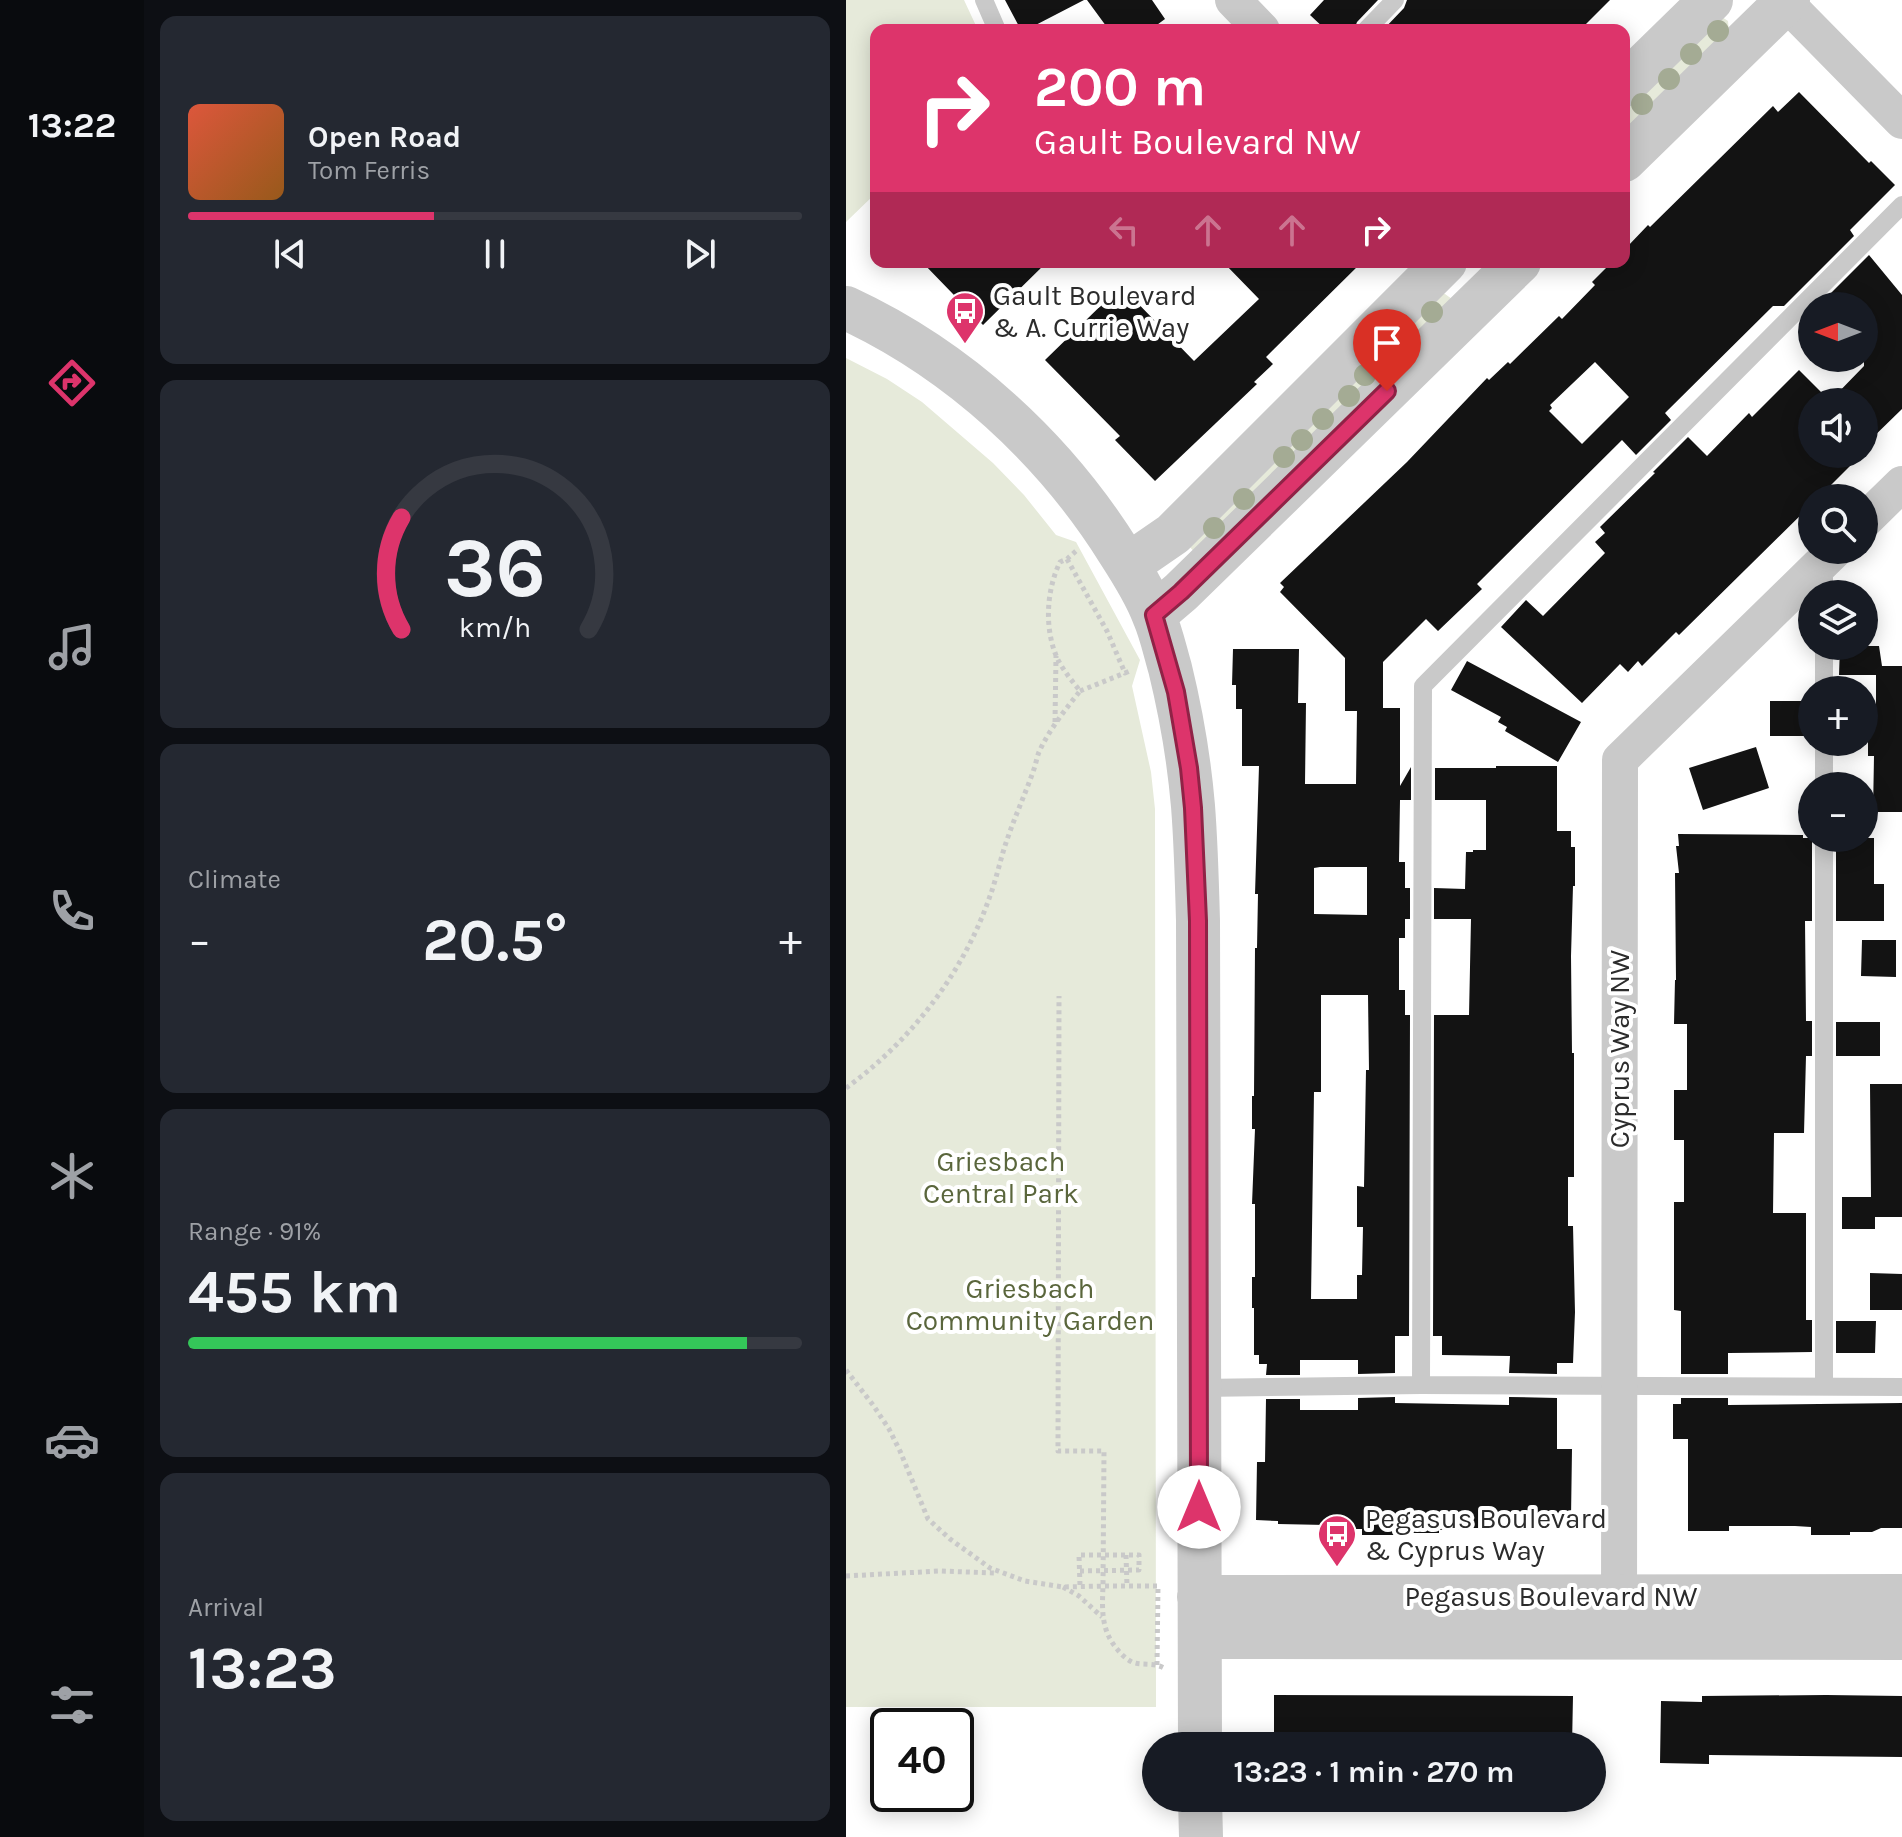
<!DOCTYPE html>
<html lang="en">
<head>
<meta charset="utf-8">
<style>
  :root { --surface:#171b24; --page:#242831; --text:#f1f3f6; --muted:#9ea1a6; --line:#363941; --accent:#dd346b }
  body { margin:0; font-family:Karla,sans-serif; background:var(--page); color:var(--text); height:100vh; display:flex; flex-direction:column; font-size:30px; white-space:nowrap }
  * { box-sizing:border-box; margin:0 }
  p { font-size:26px; color:var(--muted) }
  .icon { flex:none; width:44px; height:44px; fill:none; stroke:currentColor; stroke-width:2; stroke-linecap:round; stroke-linejoin:round }
  .map { position:relative; flex:1; overflow:hidden }
  .details { display:flex; flex-direction:column; gap:16px; padding:16px; background:#0d0f14; width:702px }
  .details>* { flex:none }
  .banner { position:absolute; left:24px; top:24px; width:760px; height:244px; border-radius:16px; box-shadow:0 4px 20px #0003; background:#dd346b; color:#fff; overflow:hidden }
  .needle { width:52px; rotate:270deg }
  .fabs { position:absolute; left:952px; top:292px; display:grid; gap:16px }
  .fabs a { display:grid; place-items:center; width:80px; height:80px; border-radius:50%; background:var(--surface); box-shadow:0 4px 20px #0003; font-size:40px }
  .speed { position:absolute; left:24px; top:1708px; display:flex; gap:16px; font-size:40px; font-weight:700; text-align:center }
  .speed>* { display:grid; place-content:center; width:104px; height:104px; border-radius:50%; background:var(--surface); box-shadow:0 4px 20px #0003; line-height:1 }
  .speed .limit { border:4px solid #111; border-radius:12px; background:#fff; color:#111 }
  .pin { position:absolute; display:grid; place-items:center; width:68px; height:68px; color:#fff; margin:-82px -34px; border-radius:50% 50% 50% 0; rotate:-45deg; box-shadow:0 0 8px #0007 }
  .pin .icon { rotate:45deg }
  .me { position:absolute; width:88px; margin:-44px; rotate:0deg; stroke-linejoin:round; filter:drop-shadow(0 0 6px #0008) }
  .turn { display:flex; align-items:center; gap:28px; height:168px; padding:0 32px; font-size:36px }
  .turn .icon { width:104px; height:104px; stroke-width:2.5 }
  .turn b { display:block; font-size:56px; line-height:68px }
  .lanes { display:flex; align-items:center; height:76px; padding:0 32px; background:#0003; justify-content:center; gap:40px; direction:ltr }
  .lanes .off { opacity:.35 }
  .big { font-size:60px; font-weight:700; line-height:1.1 }
  .details .card { flex:1; display:flex; flex-direction:column; justify-content:center; gap:12px; min-width:0; padding:0 28px; border-radius:16px; background:var(--page) }
  .details .dial { align-items:center; gap:0 }
  .dial svg { height:208px; overflow:visible; fill:none; stroke:var(--line); stroke-width:7; stroke-linecap:round; text-anchor:middle }
  .dial text { fill:var(--text); stroke:none }
  .song { display:flex; align-items:center; gap:24px }
  .cover { width:96px; height:96px; border-radius:12px; background:linear-gradient(135deg,hsl(10 70% 55%),hsl(30 70% 35%)) }
  .played { height:8px; border-radius:4px; background:linear-gradient(90deg,var(--accent) 40%,var(--line) 40%) }
  .keys { display:flex; justify-content:space-around; direction:ltr }
  .heat { display:flex; justify-content:space-between; align-items:center; font-size:44px; direction:ltr }
  .charge { height:12px; border-radius:6px; background:linear-gradient(90deg,#34c759 91%,var(--line) 0) }
  .trip { position:absolute; left:296px; top:1732px; width:464px; height:80px; border-radius:40px; background:var(--surface); box-shadow:0 4px 20px #0003; font-weight:700; line-height:80px; text-align:center }
  main { display:flex; flex:1; min-height:0 }
  .menu { display:flex; flex-direction:column; width:144px; justify-content:space-around; align-items:center; background:#090b0e; color:var(--muted) }
  .menu .icon { width:56px; height:56px }
  .menu .selected { color:var(--accent) }
  .menu b { font-size:36px; color:var(--text) }
  .map>svg:first-child { display:block }
  .green { fill:#e6eada }
  .building { fill:#131313; fill-rule:evenodd }
  .lines { fill:none; stroke-linecap:round; stroke-linejoin:round }
  .path { stroke:#c9c9c9; stroke-width:5; stroke-dasharray:4 4; stroke-linecap:butt }
  .service { stroke:#c9c9c9; stroke-width:18 }
  .minor { stroke:#c9c9c9; stroke-width:36 }
  .tertiary { stroke:#c9c9c9; stroke-width:44 }
  .tree { fill:#a4ab94 }
  .route-casing { stroke:#902246; stroke-width:20 }
  .route { stroke:#dd346b; stroke-width:14 }
  .labels { text-anchor:middle; stroke-width:8; stroke-linejoin:round; paint-order:stroke }
  .poi-label { font-size:28px; fill:#2c2c2c; stroke:#fff; text-anchor:start }
  .street-label { font-size:28px; fill:#2c2c2c; stroke:#fff }
  .park-label { font-size:28px; fill:#5a663c; stroke:#fff }
</style>
</head>
<body>
<main>
<nav class="menu">
<b>13:22</b>
<svg class="icon selected" aria-label="directions" viewBox="0 0 24 24"><path d="M12 3l9 9-9 9-9-9zM9 14v-3h6M13 9l2 2-2 2"/></svg>
<svg class="icon" aria-label="music" viewBox="0 0 24 24"><path d="M9 18V5l10-2v13"/><circle cx="6" cy="18" r="3"/><circle cx="16" cy="16" r="3"/></svg>
<svg class="icon" aria-label="phone" viewBox="0 0 24 24"><path d="M5 4h4l2 5-3 2q2 4 5 5l2-3 5 2v4C11 20 4 13 5 4z"/></svg>
<svg class="icon" aria-label="climate" viewBox="0 0 24 24"><path d="M12 3v18M4 7l16 10M4 17L20 7"/></svg>
<svg class="icon" aria-label="car" viewBox="0 0 24 24"><path d="M5 17H2v-5l4-1 3-4h7l3 4 3 1v5h-3M9 17h6M6 11h13"/><circle cx="7" cy="17" r="2"/><circle cx="17" cy="17" r="2"/></svg>
<svg class="icon" aria-label="filters" viewBox="0 0 24 24"><path d="M4 7h16M4 17h16"/><circle cx="9" cy="7" r="2"/><circle cx="15" cy="17" r="2"/></svg>
</nav>
<section class="details">
<div class="card">
<div class="song"><i class="cover"></i><div><b>Open Road</b><p>Tom Ferris</p></div></div>
<div class="played"></div>
<div class="keys"><svg class="icon" aria-label="previous" viewBox="0 0 24 24"><path d="M18 5L8 12l10 7zM5 5v14"/></svg><svg class="icon" aria-label="pause" viewBox="0 0 24 24"><path d="M8 5v14M16 5v14"/></svg><svg class="icon" aria-label="next" viewBox="0 0 24 24"><path d="M6 5l10 7-10 7zM19 5v14"/></svg></div>
</div>
<div class="card dial"><svg viewBox="0 0 100 80">
<path d="M14 69A42 42 0 1 1 86 69"/>
<path d="M14 69A42 42 0 0 1 14 26" stroke="#dd346b"/>
<text x="50" y="56" font-size="32" font-weight="700">36</text>
<text x="50" y="72" font-size="11">km/h</text>
</svg></div>
<div class="card"><p>Climate</p>
<div class="heat"><a>−</a><b class="big">20.5°</b><a>+</a></div>
</div>
<div class="card"><p>Range · 91%</p><b class="big">455 km</b><div class="charge"></div></div>
<div class="card"><p>Arrival</p><b class="big">13:23</b></div>
</section>
<div class="map">
<svg width="1056" height="1837" viewBox="0 0 1056 1837">
  <rect width="100%" height="100%" fill="#fff"/>
  <path class="green" d="M0 0H118L132 30H30V193L0 222Z
    M876 17 882 21 883 32 778 136V110L868 20Z
    M592 294H599L606 299 354 558 340 543Z
    M0 358 41 379 76 402 147 463 178 495 210 535 230 542 294 660 286 686 305 772 309 809 310 1707H0Z"/>
  <path class="building" d="M159 0H238L180 30H175Z
    M241 0H306L319 19 304 30H263Z
    M478 0H532L511 22 508 30H480L464 15Z
    M561 0H764L734 30H537L558 8Z
    M953 92 1023 163 1025 161 1049 185 1004 230 1008 236 938 306H927L819 413 825 420 790 455 776 440 631 584 636 589 592 631 580 619 537 662V708H554V786L565 767V800H554L553 862H559V888H564V919H559V938H553V990H559V1015H564L563 1336H549V1373L512 1374V1360H454V1375H420L421 1364H413V1355H408V1308H406V1277H409V1204H406L409 1129H406V1096H408L409 948H411L412 894H409L413 766H396V709H390V685H386L387 649H453L452 703H460L459 784H510L511 711H499V658L434 592 438 587 434 583 561 462 641 378 643 380 662 362 664 364 713 316 716 319 749 285 746 282 766 262H778V251L781 247 802 225 804 227 927 106 932 112ZM749 362 783 397 736 444 703 411 706 408 704 405ZM474 867H521V915L468 914V868ZM475 995H522L523 1070H520L518 1187 511 1186V1227H517L516 1275H511V1299H465L468 1092H475Z
    M1023 255 1056 295V409L1018 446V402H966V454H1016L972 498H966V504L833 635 830 632 796 666 792 661 782 672 774 664 736 703 655 627 680 600 697 616 759 553 749 542 759 533 754 527 809 473 807 472 842 437 861 456 903 413 906 417 953 370 984 401 1018 366V306H972Z
    M76 262H201L137 325Z
    M377 262H516L420 357 427 364 408 382 411 384 309 481 269 440 274 436 199 360 275 286 348 361 413 299Z
    M994 646H1033L1036 666H1056V812H1027L1028 756H1022V724H1030V675H993Z
    M621 661 735 722 712 762 659 731 661 727 652 722 655 717 605 690Z
    M924 701H959V736H924Z
    M910 747 923 788 857 810 843 768Z
    M650 766H711V831H725V847H729V886H727L725 956 726 1053H728V1177H722V1226H727L729 1312 727 1363H711V1374L663 1373 664 1356 596 1355V1336H587L588 1015H623L625 919H588V888L619 889 620 852H627V850H640V800H589V768H650Z
    M832 834 957 835V838H966V921H959L960 1021H966V1056H960L958 1133H928L927 1213H960V1320H966V1352L882 1353V1374H835V1311L828 1310V1202H838V1140H828V1090H841V1024H828L829 980H830L829 873H833L830 846H833Z
    M990 838H1028V884H1038V921H990Z
    M1016 940H1050V977L1015 976Z
    M990 1022H1034V1056H990Z
    M1024 1084H1056V1217H1029V1229H996V1197H1025Z
    M1024 1273 1056 1274V1310H1024Z
    M990 1321H1030L1029 1353H990Z
    M549 1397V1403L663 1405V1397L711 1398V1449H726L725 1518 704 1517V1526H670V1528H615V1530H593V1533H560V1535H516V1529H480V1525L432 1524V1521L410 1520 411 1462H419L420 1399H454V1410H512V1398Z
    M835 1398H882V1405L1056 1403V1528H1035L1026 1532H1004V1535H965V1527L949 1526H883V1531H842V1439H827V1404H835Z
    M428 1695 727 1696 726 1746H428Z
    M980 1695 1056 1696V1757L863 1755V1764L814 1763 815 1701 856 1702V1696Z"/>
  <g class="lines">
    <path class="path" d="M221 559 261 631 279 673 286 670
      M234 691 279 673
      M209 722 210 656
      M0 1088C65 1041 118 972 144 896 151 877 155 856 162 837 170 814 180 792 188 769 190 763 191 757 193 752 203 730 219 710 234 691 226 681 218 671 212 660 198 630 200 591 214 562L221 559 230 551
      M0 1370 27 1405 43 1429 54 1451 82 1519 104 1539 144 1568 179 1581 217 1587 257 1586 258 1451H212L213 996
      M280 1555 281 1586
      M234 1571 293 1570V1555H233L234 1586
      M0 1576 94 1571 149 1573
      M217 1587 233 1596 256 1617
      M311 1665 312 1586H257C256 1610 255 1630 271 1649 275 1654 280 1659 286 1662 296 1666 307 1662 318 1668"/>
    <path class="service" d="M138 0 151 30
      M520 30 549 0
      M978 564V594
      M978 646V690
      M978 742V786
      M978 838V1386
      M575 1385 577 686 1056 205
      M353 1388 575 1385 1056 1387"/>
    <path class="minor" d="M387 0 416 30
      M937 0 1056 121
      M1018 521 1056 484
      M773 1622 774 760 989 550"/>
    <path class="tertiary" d="M778 85 865 0
      M778 160 942 0
      M0 308C112 360 208 448 273 552 286 572 300 594 308 616 315 632 319 651 324 668 335 713 343 759 347 806 350 844 351 883 352 921L354 1746
      M282 565 327 534 599 262
      M308 615 335 592 673 262
      M353 1597 1056 1596
      M354 1637 1056 1638
      M354 1798 355 1837"/>
  </g>
  <g class="tree">
    <circle cx="872" cy="31" r="11"/>
    <circle cx="845" cy="54" r="11"/>
    <circle cx="823" cy="79" r="11"/>
    <circle cx="796" cy="104" r="11"/>
    <circle cx="586" cy="312" r="11"/>
    <circle cx="561" cy="335" r="11"/>
    <circle cx="519" cy="375" r="11"/>
    <circle cx="503" cy="396" r="11"/>
    <circle cx="477" cy="419" r="11"/>
    <circle cx="456" cy="440" r="11"/>
    <circle cx="438" cy="457" r="11"/>
    <circle cx="398" cy="499" r="11"/>
    <circle cx="368" cy="528" r="11"/>
  </g>
  <g class="lines">
    <g class="route-casing">
      <path id="route" d="M353 1507 352 921 347 808 343 768 330 692 308 615 335 592 541 391"/>
    </g>
    <use href="#route" class="route"/>
  </g>
  <defs>
    <g id="bus-pin" transform="scale(2)"><path d="M0 17L-7.5 6A9.5 9.5 0 1 1 7.5 6Z" fill="#dd346b" stroke="#fff"/><path d="M-5-6H5V4H4V6H2V4H-2V6H-4V4H-5ZM-3.5-4V0h7V-4ZM-3.5 1.2v1.5H-2V1.2ZM2 1.2v1.5H3.5V1.2Z" fill="#fff"/></g>
  </defs>
  <g fill-rule="evenodd">
    <use href="#bus-pin" x="119" y="311"/>
    <use href="#bus-pin" x="491" y="1534"/>
  </g>
  <g class="labels">
    <g class="poi-label">
      <text x="147" y="305">Gault Boulevard<tspan x="147" dy="32">&amp; A. Currie Way</tspan></text>
      <text x="519" y="1528">Pegasus Boulevard<tspan x="519" dy="32">&amp; Cyprus Way</tspan></text>
    </g>
    <g class="street-label">
      <text transform="translate(773 1049) rotate(-90)" y="10">Cyprus Way NW</text>
      <text x="705" y="1606">Pegasus Boulevard NW</text>
    </g>
    <g class="park-label">
      <text x="155" y="1171">Griesbach<tspan x="155" dy="32">Central Park</tspan></text>
      <text x="184" y="1298">Griesbach<tspan x="184" dy="32">Community Garden</tspan></text>
    </g>
  </g>
</svg>
<div class="fabs">
<a><svg class="needle" viewBox="-14 -14 28 28"><path d="M0-13l5 13h-10z" fill="#e53935"/><path d="M0 13l5-13h-10z" fill="#9ea1a6"/></svg></a>
<a><svg class="icon" aria-label="sound" viewBox="0 0 24 24"><path d="M4 9h4l5-4v14l-5-4H4zM17 9q2 3 0 6"/></svg></a>
<a><svg class="icon" aria-label="search" viewBox="0 0 24 24"><circle cx="10" cy="10" r="6"/><path d="M15 15l6 6"/></svg></a>
<a><svg class="icon" aria-label="layers" viewBox="0 0 24 24"><path d="M12 4l9 5-9 5-9-5zM3 14l9 5 9-5"/></svg></a>
<a>+</a>
<a>−</a>
</div>
<div class="speed"><div class="limit">40</div></div>
<div class="pin" style="left:541px;top:391px;background:#d93025"><svg class="icon" aria-label="arrive" viewBox="0 0 24 24"><path d="M6 21V4h12l-3 4 3 4H6"/></svg></div>
<svg class="me" style="left:353px;top:1507px" viewBox="-20 -20 40 40"><circle r="19" fill="#fff"/><path d="M0-13L10 11 0 6-10 11z" fill="#dd346b"/></svg>
<div class="trip">13:23 · 1 min · 270 m</div>
<div class="banner">
<div class="turn"><svg class="icon" aria-label="right" viewBox="0 0 24 24"><path d="M7 20v-9h11M14 6l5 5-5 5"/></svg><div><b>200 m</b>Gault Boulevard NW</div></div>
<div class="lanes"><svg class="icon off" aria-label="left" viewBox="0 0 24 24"><path d="M17 20v-9H6M10 6l-5 5 5 5"/></svg><svg class="icon off" aria-label="ahead" viewBox="0 0 24 24"><path d="M12 20V5M6 11l6-6 6 6"/></svg><svg class="icon off" aria-label="ahead" viewBox="0 0 24 24"><path d="M12 20V5M6 11l6-6 6 6"/></svg><svg class="icon" aria-label="right" viewBox="0 0 24 24"><path d="M7 20v-9h11M14 6l5 5-5 5"/></svg></div>
</div>
</div>
</main>
</body>
</html>
